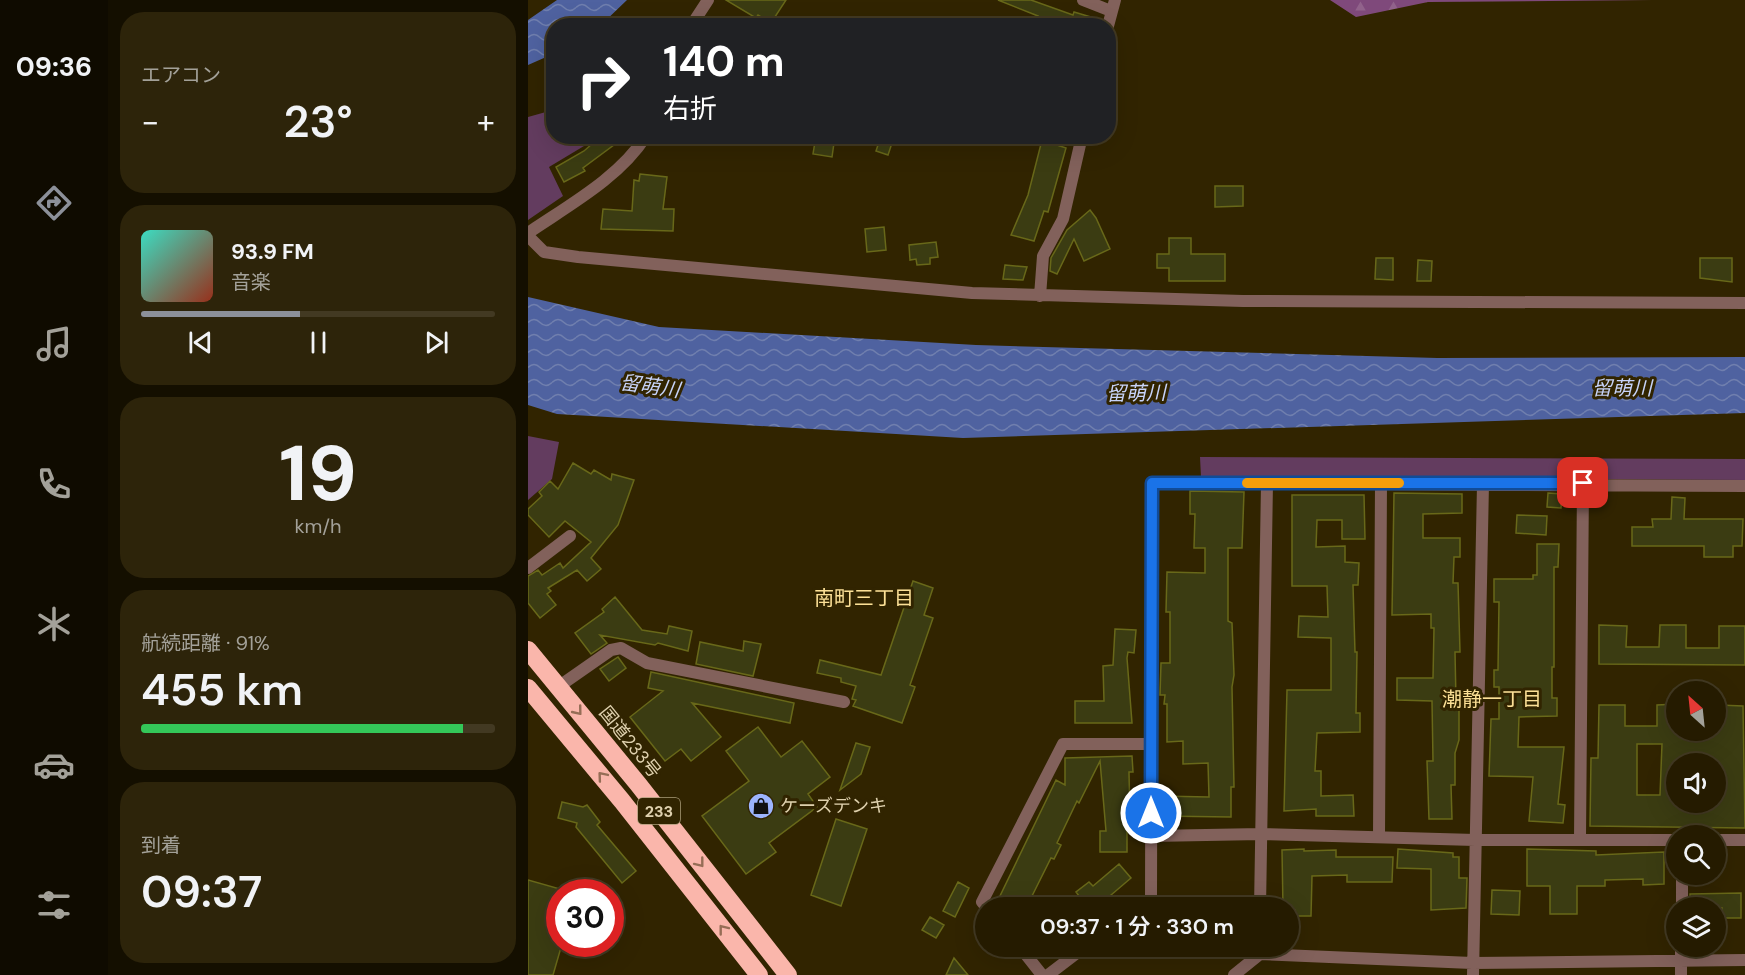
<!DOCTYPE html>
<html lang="ja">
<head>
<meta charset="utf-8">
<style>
  :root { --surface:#251b00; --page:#2d240a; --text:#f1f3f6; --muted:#a3a199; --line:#423922; --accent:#8c9099 }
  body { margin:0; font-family:"DM Sans","Noto Sans JP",sans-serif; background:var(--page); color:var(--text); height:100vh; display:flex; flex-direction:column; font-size:22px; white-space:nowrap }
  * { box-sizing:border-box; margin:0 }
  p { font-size:20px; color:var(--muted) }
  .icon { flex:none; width:33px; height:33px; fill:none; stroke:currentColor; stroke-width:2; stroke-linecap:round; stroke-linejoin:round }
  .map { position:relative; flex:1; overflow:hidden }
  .drawer { display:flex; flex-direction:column; gap:12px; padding:12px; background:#140f00; width:420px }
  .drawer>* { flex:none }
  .hud { position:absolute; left:18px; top:18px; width:570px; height:126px; border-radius:24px; box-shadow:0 6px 24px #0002,0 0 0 2px var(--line); background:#202124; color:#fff; overflow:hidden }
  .needle { width:39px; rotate:333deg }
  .tools { position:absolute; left:1138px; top:681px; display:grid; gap:12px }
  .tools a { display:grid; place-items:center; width:60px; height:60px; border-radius:50%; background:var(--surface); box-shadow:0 6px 24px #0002,0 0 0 2px var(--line); font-size:30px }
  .speed { position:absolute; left:18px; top:879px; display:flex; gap:12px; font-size:30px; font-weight:700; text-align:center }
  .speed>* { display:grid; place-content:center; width:78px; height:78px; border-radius:50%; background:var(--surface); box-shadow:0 6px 24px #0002,0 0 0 2px var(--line); line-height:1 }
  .speed .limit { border:9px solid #d22; background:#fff; color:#111 }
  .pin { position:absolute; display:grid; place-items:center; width:51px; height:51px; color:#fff; margin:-26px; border-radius:12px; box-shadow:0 3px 9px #0006 }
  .me { position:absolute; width:66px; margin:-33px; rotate:0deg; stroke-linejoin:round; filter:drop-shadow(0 0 4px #0008) }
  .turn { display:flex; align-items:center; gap:21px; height:126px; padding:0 18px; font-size:27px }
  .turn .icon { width:78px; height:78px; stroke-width:2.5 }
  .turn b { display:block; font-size:42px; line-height:51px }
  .big { font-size:45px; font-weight:600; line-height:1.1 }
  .drawer .widget { flex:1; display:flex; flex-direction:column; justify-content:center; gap:9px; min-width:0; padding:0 21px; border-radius:24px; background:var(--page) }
  .drawer .dial { align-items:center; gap:0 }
  .dial b { font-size:78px; line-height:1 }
  .song { display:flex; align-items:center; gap:18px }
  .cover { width:72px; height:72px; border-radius:9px; background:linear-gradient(135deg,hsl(170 70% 55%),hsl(10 70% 35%)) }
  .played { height:6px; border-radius:3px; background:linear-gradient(90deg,var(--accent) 45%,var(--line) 45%) }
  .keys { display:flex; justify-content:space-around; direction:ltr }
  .heat { display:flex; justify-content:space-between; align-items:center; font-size:33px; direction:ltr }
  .charge { height:9px; border-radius:4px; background:linear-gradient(90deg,#34c759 91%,var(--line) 0) }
  .trip { position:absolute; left:447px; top:897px; width:324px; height:60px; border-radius:30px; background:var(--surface); box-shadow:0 6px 24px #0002,0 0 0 2px var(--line); font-weight:600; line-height:60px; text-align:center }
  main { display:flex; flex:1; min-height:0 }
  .dock { display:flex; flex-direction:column; width:108px; justify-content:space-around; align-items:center; background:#0f0b00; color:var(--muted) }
  .dock .icon { width:42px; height:42px }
  .dock .on { color:var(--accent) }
  .dock b { font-size:27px; color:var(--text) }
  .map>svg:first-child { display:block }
  .green { fill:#633c5f }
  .forest { fill:url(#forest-firs) }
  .water { fill:url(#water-waves) }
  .building { fill:#3b3c12; stroke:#686819; stroke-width:1.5; fill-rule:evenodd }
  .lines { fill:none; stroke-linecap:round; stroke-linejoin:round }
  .street { stroke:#82615b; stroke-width:12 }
  .highway { stroke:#fab6ab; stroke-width:18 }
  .oneway { stroke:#966d56 }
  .route-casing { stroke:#114b97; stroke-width:15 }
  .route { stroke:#1a73e8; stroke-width:10 }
  .slow { stroke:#f59e0b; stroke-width:10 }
  .labels { text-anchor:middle; stroke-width:6; stroke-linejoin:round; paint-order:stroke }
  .shield { fill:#312400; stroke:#ab9d7a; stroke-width:1.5 }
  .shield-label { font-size:16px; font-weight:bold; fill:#dfd1ae }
  .street-label { font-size:18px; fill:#dfd1ae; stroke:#312400 }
  .poi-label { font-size:18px; fill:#dfd1ae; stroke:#312400; text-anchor:start }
  .water-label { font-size:20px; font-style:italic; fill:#c7d3f8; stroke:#312400 }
  .neighbourhood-label { font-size:20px; fill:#fce096; stroke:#312400 }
</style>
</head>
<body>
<main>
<nav class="dock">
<b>09:36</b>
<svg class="icon on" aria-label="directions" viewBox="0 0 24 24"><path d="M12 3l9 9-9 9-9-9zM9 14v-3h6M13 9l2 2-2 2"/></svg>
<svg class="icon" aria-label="music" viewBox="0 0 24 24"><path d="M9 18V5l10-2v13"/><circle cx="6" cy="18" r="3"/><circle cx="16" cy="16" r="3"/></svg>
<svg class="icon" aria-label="phone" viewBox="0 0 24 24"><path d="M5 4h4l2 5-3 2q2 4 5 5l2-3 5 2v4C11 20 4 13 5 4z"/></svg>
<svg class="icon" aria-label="climate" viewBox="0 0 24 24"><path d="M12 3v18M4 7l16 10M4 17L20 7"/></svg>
<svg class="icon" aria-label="car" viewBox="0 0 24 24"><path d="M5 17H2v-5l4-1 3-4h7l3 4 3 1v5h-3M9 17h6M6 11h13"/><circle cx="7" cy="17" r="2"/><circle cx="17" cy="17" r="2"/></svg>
<svg class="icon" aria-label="filters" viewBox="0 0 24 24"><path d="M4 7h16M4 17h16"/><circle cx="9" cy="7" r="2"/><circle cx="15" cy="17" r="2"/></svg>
</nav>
<section class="drawer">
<div class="widget"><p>エアコン</p>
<div class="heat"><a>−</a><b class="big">23°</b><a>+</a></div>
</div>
<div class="widget">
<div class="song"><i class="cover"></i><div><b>93.9 FM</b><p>音楽</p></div></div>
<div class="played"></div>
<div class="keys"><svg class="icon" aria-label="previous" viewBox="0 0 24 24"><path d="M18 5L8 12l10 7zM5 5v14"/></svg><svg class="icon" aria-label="pause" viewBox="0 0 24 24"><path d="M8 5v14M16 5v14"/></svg><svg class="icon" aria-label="next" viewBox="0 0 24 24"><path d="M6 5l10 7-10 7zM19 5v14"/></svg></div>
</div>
<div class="widget dial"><b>19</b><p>km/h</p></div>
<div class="widget"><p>航続距離 · 91%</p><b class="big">455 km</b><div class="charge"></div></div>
<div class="widget"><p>到着</p><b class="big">09:37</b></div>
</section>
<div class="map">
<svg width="1217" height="975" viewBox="0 0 1217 975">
  <defs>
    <pattern id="forest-firs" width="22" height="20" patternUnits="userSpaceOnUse" patternTransform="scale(1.5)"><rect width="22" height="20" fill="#7f497b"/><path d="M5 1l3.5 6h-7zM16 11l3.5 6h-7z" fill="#91628b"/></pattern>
    <pattern id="water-waves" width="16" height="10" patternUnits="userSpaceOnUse" patternTransform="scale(1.5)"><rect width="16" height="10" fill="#4f62a0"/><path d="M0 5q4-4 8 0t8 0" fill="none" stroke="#707fae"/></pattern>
  </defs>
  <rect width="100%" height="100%" fill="#312400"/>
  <path class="green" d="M25 110 26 136 64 137 66 140 21 167 35 196 0 220V117Z
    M0 436 31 442 24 479 0 500Z
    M672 457 1217 459V480L673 477Z"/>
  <path class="forest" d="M802 0H1124L900 2 828 17Z"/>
  <path class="water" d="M29 0H99L73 25 26 26 25 54 0 65V20Z
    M0 297 131 327 448 345 909 358 1217 357V413L435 438 29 414 0 405Z"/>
  <path class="building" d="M198 0H258L243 23 230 15 228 18Z
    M470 0H503L545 15 546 12 573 20 572 26H523L508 20 510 16Z
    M73 136H98L55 168 57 171 36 182 28 167 56 151Z
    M288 136H307L304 157 285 154Z
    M352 139 364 143 360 155 348 151Z
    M514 140 538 148 520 212 516 211 506 241 483 235 500 195Z
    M112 174 139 177 135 209H146L145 231 73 229 75 209 104 211 106 180 111 181Z
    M687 186H715V206L687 207Z
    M562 210 568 218 582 249 556 261 546 239 529 274 522 271 523 258 539 230Z
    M356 227 358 250 339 252 337 229Z
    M641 238H663V254H697V281H641V268H629V254H641Z
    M408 242 410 257 402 258V264L389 265 388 259 382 260 381 245Z
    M848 258H865V280L847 279Z
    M1172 258H1204V282L1172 278Z
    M890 260 904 261 903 281H889Z
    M477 265 499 267 495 280 475 279Z
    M45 463 63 474 66 470 83 480 84 474 106 480 90 525 63 558 73 569 59 581 49 570 20 588 23 591 19 594 28 605 12 618 0 603V576L10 570 14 575 32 563 35 568 63 542 37 521 21 537 0 515V509L14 496 11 492 22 481 30 489Z
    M662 491 716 492 714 548H700V621L704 623 706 675 704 687 706 787H703V817L632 816V796L681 797 680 763 655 764V741L639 742V704H636L637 695H632L633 663H642V612H638L639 572 677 573V548H666L667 514H662Z
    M866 493 934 494V513L895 514V538H932V557H926L925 583H930L932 652H927L928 701H931V740L927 753V785H923L924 819H901L899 761H905L904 701 869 700V678H905L906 628H903V614L864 615Z
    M1020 493 1034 494 1033 508 1019 507Z
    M764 495H836L837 539H814V520H789L788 547 817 546V562L831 563 830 585H825L827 652H829L828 713H832V732L789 733 787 771H793V796L825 795 826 816H788V809L756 811 759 690H803V638L770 637 771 616 800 617 799 586H764Z
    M1144 497 1157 498 1156 519H1215L1214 546H1205V557H1176V546H1104V527H1125L1124 519H1143Z
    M989 515 1019 516 1018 535 988 533Z
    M1009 544H1031L1030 567H1026V667H1024V698H1029V716L991 717 990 747H1036L1030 804 1037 805 1035 823 1001 821 1005 777 961 776 963 719H971V687H966V670H970L971 602H966V579H1005V575H1009Z
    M385 581 405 588 396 615 405 618 382 685 387 687 374 723 325 706 328 700 324 699 328 686 313 682V678L289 673 292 660 353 675Z
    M87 597 114 630 139 634 141 626 164 631 160 651 130 643 127 645 72 635 79 643 63 654 47 633 76 612 74 609Z
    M1071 625 1099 626 1098 647H1131L1132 625H1158V648H1191V626H1217V665L1071 664Z
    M587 629 608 630 606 653 600 652 599 658 604 723H547V701H576L575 666 585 665Z
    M216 641 233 644 225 676 168 664 172 642 215 651Z
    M90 657 98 668 81 681 72 669Z
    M123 672 266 703 262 723 164 703 193 737 163 761 153 749 137 761 102 717 135 691 120 688Z
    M1149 704V730H1188L1191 705 1215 706 1217 828 1062 826 1063 758H1070L1071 705H1097V726H1129V705ZM1109 744H1134L1132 795H1109ZM1149 764H1188V802H1149Z
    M230 727 253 757 274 741 302 777 280 794 289 807 241 843 248 852 218 874 174 816 221 781 198 751Z
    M328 743 342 747 333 774 312 790Z
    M604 756 605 772H601L602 822H599V852H572V831H578L572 761 551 803 549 801 529 843 533 845 526 859 523 858 498 908H489L471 898 528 780 537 785V758Z
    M34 802 55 807 59 805 72 822 69 825 108 871 94 883 48 827 49 823 30 818Z
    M308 819 339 829 313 906 283 895Z
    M776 849V851L808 850V857H865L864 882H819V875L784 876 783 916H767V910L755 908 754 850Z
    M870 849 925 853V857H931V878H939L938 908 903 910V869L869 868Z
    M999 849 1068 851V855L1136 852V884L1115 885V879L1077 880V886H1049V914H1022V886H999Z
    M591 864 603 878 576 901 567 908H537L551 896 548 892 561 882 565 886Z
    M0 880 32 889V944H34L25 975H0Z
    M430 882 441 888 427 917 415 911Z
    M964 890 992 891 991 915 963 914Z
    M1213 893V918H1193L1194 908H1162V894Z
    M402 917 416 925 408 938 394 930Z
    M426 958 440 975H418Z"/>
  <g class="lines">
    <path class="street" d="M555 0 583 11
      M163 26 180 0
      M580 26 587 0
      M0 233C41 205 91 178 118 136
      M0 236 16 252 50 257 444 293 715 301 1217 303
      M512 296 515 256 535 219 554 136
      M0 568 42 536
      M30 687 83 650 93 648 119 663 316 702
      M623 836 733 834 947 840H1149
      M851 836 853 483
      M1052 838 1055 484
      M1188 840H1217
      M459 908 454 902 535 744H622
      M610 908 623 898 624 483 1217 486
      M732 908 739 483
      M1154 908V874
      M491 946 514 975
      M520 975 558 946
      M706 975 732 954 944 963 1217 960
      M945 975 955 484
      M1153 975V946"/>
    <path class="highway" d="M0 650 110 784 260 975
      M0 688 94 801 231 975"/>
  </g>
  <defs><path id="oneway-chevron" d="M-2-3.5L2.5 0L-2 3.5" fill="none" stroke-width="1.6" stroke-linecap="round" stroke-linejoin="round" transform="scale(1.5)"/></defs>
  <g class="oneway">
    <use href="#oneway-chevron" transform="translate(50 711) rotate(51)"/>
    <use href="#oneway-chevron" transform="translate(74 776) rotate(-130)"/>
    <use href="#oneway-chevron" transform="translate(172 863) rotate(52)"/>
    <use href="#oneway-chevron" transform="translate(195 929) rotate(-128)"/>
  </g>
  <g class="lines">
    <g class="route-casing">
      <path id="route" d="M623 813 624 483H1055"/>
    </g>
    <use href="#route" class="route"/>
    <path class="slow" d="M719 483H871"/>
  </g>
  <defs>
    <g id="shop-disc" transform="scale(1.35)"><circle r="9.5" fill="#9cb4fd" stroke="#312400"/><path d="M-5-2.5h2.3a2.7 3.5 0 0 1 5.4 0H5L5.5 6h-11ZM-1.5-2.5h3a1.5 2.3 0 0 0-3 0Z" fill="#111"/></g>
  </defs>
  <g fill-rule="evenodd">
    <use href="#shop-disc" x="233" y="806"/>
  </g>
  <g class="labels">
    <rect class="shield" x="110" y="798" width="42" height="26" rx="4.5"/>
    <g class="shield-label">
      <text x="131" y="817">233</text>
    </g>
    <g class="street-label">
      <text transform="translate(102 742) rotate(51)" y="6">国道233号</text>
    </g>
    <g class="poi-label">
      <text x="252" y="812">ケーズデンキ</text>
    </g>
    <g class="water-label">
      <text transform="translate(122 386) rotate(8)" y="7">留萌川</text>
      <text x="1094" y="395">留萌川</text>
      <text transform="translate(608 393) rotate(-1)" y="7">留萌川</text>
    </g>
    <g class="neighbourhood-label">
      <text x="336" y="605">南町三丁目</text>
      <text x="964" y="706">潮静一丁目</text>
    </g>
  </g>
</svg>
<div class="tools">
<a><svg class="needle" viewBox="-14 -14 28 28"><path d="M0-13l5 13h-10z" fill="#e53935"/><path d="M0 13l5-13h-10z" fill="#a3a199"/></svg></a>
<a><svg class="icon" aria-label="sound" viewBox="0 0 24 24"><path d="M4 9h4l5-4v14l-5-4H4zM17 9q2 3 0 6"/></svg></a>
<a><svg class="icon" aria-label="search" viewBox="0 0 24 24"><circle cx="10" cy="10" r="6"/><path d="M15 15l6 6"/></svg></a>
<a><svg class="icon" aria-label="layers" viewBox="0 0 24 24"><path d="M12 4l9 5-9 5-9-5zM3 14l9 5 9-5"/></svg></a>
</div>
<div class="speed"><div class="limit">30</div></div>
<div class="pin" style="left:1055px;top:483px;background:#d93025"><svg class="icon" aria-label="arrive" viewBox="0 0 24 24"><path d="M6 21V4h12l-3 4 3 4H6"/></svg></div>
<svg class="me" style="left:623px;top:813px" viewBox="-20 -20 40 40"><circle r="17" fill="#1a73e8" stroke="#fff" stroke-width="3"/><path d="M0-11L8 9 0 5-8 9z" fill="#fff"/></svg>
<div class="trip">09:37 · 1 分 · 330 m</div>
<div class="hud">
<div class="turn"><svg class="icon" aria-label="right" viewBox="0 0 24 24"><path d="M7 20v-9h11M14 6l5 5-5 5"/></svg><div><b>140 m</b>右折</div></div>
</div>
</div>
</main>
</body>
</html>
